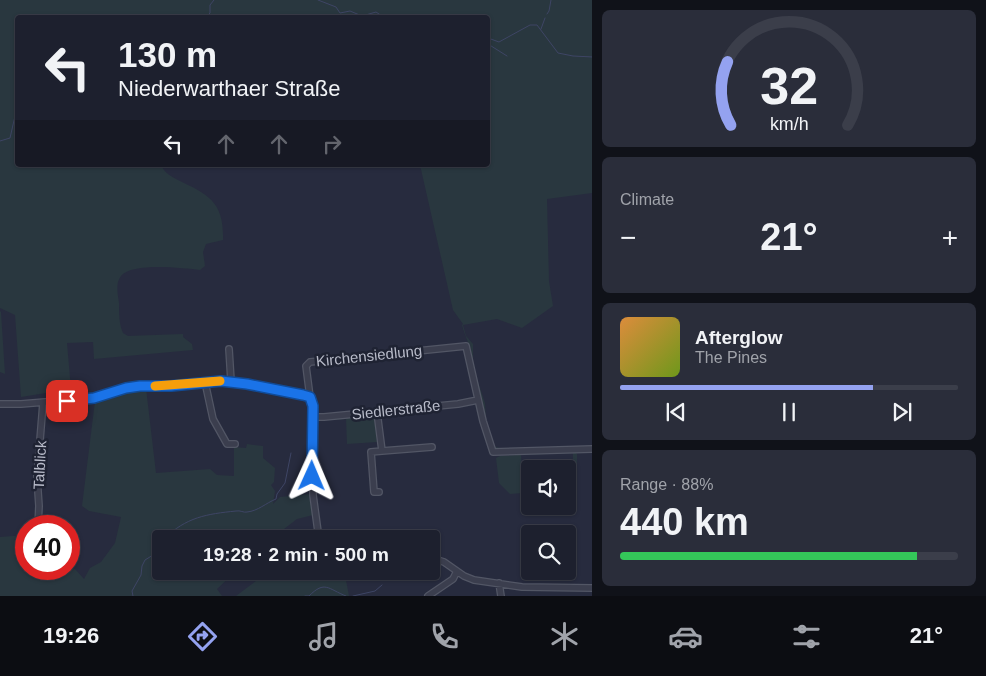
<!DOCTYPE html>
<html lang="en">
<head>
<meta charset="utf-8">
<style>
  :root { --surface:#1d202e; --page:#2a2d3a; --text:#f1f3f6; --muted:#a0a3aa; --line:#3b3e4a; --accent:#94a2f0 }
  body { margin:0; font-family:Arial,sans-serif; background:var(--page); color:var(--text); height:100vh; display:flex; flex-direction:column; font-size:19px; white-space:nowrap }
  * { box-sizing:border-box; margin:0 }
  p { font-size:16px; color:var(--muted) }
  .icon { flex:none; width:28px; height:28px; fill:none; stroke:currentColor; stroke-width:2; stroke-linecap:round; stroke-linejoin:round }
  .map { position:relative; flex:1; overflow:hidden }
  .sheet { display:flex; flex-direction:column; gap:10px; padding:10px; background:#101219; width:394px }
  .sheet>* { flex:none }
  .top-card { position:absolute; left:15px; top:15px; width:475px; height:152px; border-radius:5px; box-shadow:0 1px 4px #0004,0 0 0 1px var(--line); background:#1d202e; color:var(--text); overflow:hidden }
  .controls { position:absolute; left:521px; top:460px; display:grid; gap:10px }
  .controls a { display:grid; place-items:center; width:55px; height:55px; border-radius:5px; background:var(--surface); box-shadow:0 1px 4px #0004,0 0 0 1px var(--line); font-size:25px }
  .speed { position:absolute; left:15px; top:515px; display:flex; gap:10px; font-size:25px; font-weight:700; text-align:center }
  .speed>* { display:grid; place-content:center; width:65px; height:65px; border-radius:50%; background:var(--surface); box-shadow:0 1px 4px #0004,0 0 0 1px var(--line); line-height:1 }
  .speed .limit { border:8px solid #d22; background:#fff; color:#111 }
  .pin { position:absolute; display:grid; place-items:center; width:42px; height:42px; color:#fff; margin:-21px; border-radius:10px; box-shadow:0 2px 8px #0006 }
  .me { position:absolute; width:55px; margin:-28px; rotate:1deg; stroke-linejoin:round; filter:drop-shadow(0 0 4px #0008) }
  .turn { display:flex; align-items:center; gap:18px; height:105px; padding:0 20px; font-size:22px }
  .turn .icon { width:65px; height:65px; stroke-width:2.5 }
  .turn b { display:block; font-size:35px; line-height:42px }
  .lanes { display:flex; align-items:center; height:48px; padding:0 20px; background:#0003; justify-content:center; gap:25px; direction:ltr }
  .lanes .off { opacity:.35 }
  .big { font-size:38px; font-weight:700; line-height:1.1 }
  .sheet .tile { flex:1; display:flex; flex-direction:column; justify-content:center; gap:8px; min-width:0; padding:0 18px; border-radius:8px; background:var(--page) }
  .sheet .dial { align-items:center; gap:0 }
  .dial svg { height:130px; overflow:visible; fill:none; stroke:var(--line); stroke-width:7; stroke-linecap:round; text-anchor:middle }
  .dial text { fill:var(--text); stroke:none }
  .song { display:flex; align-items:center; gap:15px }
  .cover { width:60px; height:60px; border-radius:8px; background:linear-gradient(135deg,hsl(30 70% 55%),hsl(80 70% 35%)) }
  .played { height:5px; border-radius:2px; background:linear-gradient(90deg,var(--accent) 75%,var(--line) 75%) }
  .keys { display:flex; justify-content:space-around; direction:ltr }
  .heat { display:flex; justify-content:space-between; align-items:center; font-size:28px; direction:ltr }
  .charge { height:8px; border-radius:4px; background:linear-gradient(90deg,#34c759 88%,var(--line) 0) }
  .trip { position:absolute; left:152px; top:530px; width:288px; height:50px; border-radius:5px; background:var(--surface); box-shadow:0 1px 4px #0004,0 0 0 1px var(--line); font-weight:700; line-height:50px; text-align:center }
  .tab-bar { display:flex; height:80px; justify-content:space-around; align-items:center; background:#0c0d12; color:var(--muted) }
  .tab-bar .icon { width:35px; height:35px }
  .tab-bar .selected { color:var(--accent) }
  .tab-bar b { font-size:22px; color:var(--text) }
  main { display:flex; flex:1; min-height:0 }
  .map>svg:first-child { display:block }
  .green { fill:#29373f }
  .lines { fill:none; stroke-linecap:round; stroke-linejoin:round }
  .stream { stroke:#3e4565; stroke-width:1 }
  .minor-casing { stroke:#525665; stroke-width:8 }
  .minor { stroke:#3b3e4e; stroke-width:5.5 }
  .route-casing { stroke:#114b97; stroke-width:12 }
  .route { stroke:#1a73e8; stroke-width:9 }
  .slow { stroke:#f59e0b; stroke-width:9 }
  .labels { text-anchor:middle; stroke-width:5; stroke-linejoin:round; paint-order:stroke }
  .street-label { font-size:15px; fill:#b7bac8; stroke:#1f2333 }
</style>
</head>
<body>
<main>
<div class="map">
<svg width="593" height="596" viewBox="0 0 593 596">
  <rect width="100%" height="100%" fill="#272b3e"/>
  <path class="green" d="M0 0H592V193L547 199 549 281 553 306 522 328 497 319 463 325 466 336 473 344V367L485 403 486 420 491 442 496 447 503 449 592 446 497 451 492 447 472 360C472 348 465 337 462 325L463 324 453 310 420 165H488V18H18V165H161C165 173 170 176 178 180 209 195 224 202 223 240L206 244 203 252 205 266 200 270C183 268 132 262 121 276 115 283 118 295 119 303 119 313 119 324 123 333L128 336 183 334V337L192 344 193 350 94 359 93 342 67 343 71 389 21 397 15 315 0 308Z
    M0 311 1 312 5 374 0 372Z
    M142 388H146L156 473 210 469 217 475 234 476V447L246 448 247 444 263 446V458L275 468 274 482 271 485 275 491 273 504 280 497 310 494 313 515 297 519 271 539H161V571H236L217 589 222 596H0V537L26 535V569H32L34 572 75 569 84 579 90 568 101 562 115 543 121 517 89 511 82 506 95 401 137 389 141 391Z
    M374 414 377 442 347 444 346 419 335 420 334 418 348 416 349 418 354 417V416Z
    M575 452 577 454V464H573V453L521 455 523 493 510 494 499 483 496 458 500 456Z
    M273 571H289L291 580 331 571 332 579 346 580 349 596H236L268 572Z"/>
  <g class="lines">
    <path class="stream" d="M318 0 336 7 340 13 350 11 362 16 376 12 385 18
      M547 14 549 11 551 0
      M177 18H186
      M205 18 210 13V5L214 0
      M541 29 545 18
      M488 38 499 42 530 25H537L558 53 573 56 593 57
      M488 44 507 56
      M0 141 10 138 18 103
      M164 539C186 517 207 514 236 511 240 510 244 513 247 512 258 511 266 503 276 499L277 494 285 483 291 453
      M133 596 132 591 141 575 142 566 145 560 153 555 161 543
      M305 596H309C325 580 328 589 346 596
      M353 596 375 591 382 585"/>
    <g class="minor-casing">
      <path id="minor" d="M229 349 231 381
        M205 382 213 419 227 444H235
        M310 397 306 366 310 362 466 346 483 421 493 452 593 449
        M0 404H21L93 398 126 388 140 386H171L221 381 270 388 310 397 313 406V495L319 539
        M377 412 382 451 432 447
        M313 417H324L458 404 478 400
        M379 492H374L371 452 382 451
        M38 526 39 506 37 477 43 403
        M431 558 444 562 464 576 474 580 522 587 593 588
        M499 583 501 596
        M428 596 453 579 457 571"/>
    </g>
    <use href="#minor" class="minor"/>
  </g>
  <g class="lines">
    <g class="route-casing">
      <path id="route" d="M67 401 94 398 126 388 140 386H171L221 381 247 384 303 395 310 397 313 406 312 476"/>
    </g>
    <use href="#route" class="route"/>
    <path class="slow" d="M155 386 220 381"/>
  </g>
  <g class="labels">
    <g class="street-label">
      <text transform="translate(369 356) rotate(-6)" y="5">Kirchensiedlung</text>
      <text transform="translate(396 410) rotate(-6)" y="5">Siedlerstraße</text>
      <text transform="translate(40 465) rotate(-87)" y="5">Talblick</text>
    </g>
  </g>
</svg>
<div class="controls">
<a><svg class="icon" aria-label="sound" viewBox="0 0 24 24"><path d="M4 9h4l5-4v14l-5-4H4zM17 9q2 3 0 6"/></svg></a>
<a><svg class="icon" aria-label="search" viewBox="0 0 24 24"><circle cx="10" cy="10" r="6"/><path d="M15 15l6 6"/></svg></a>
</div>
<div class="speed"><div class="limit">40</div></div>
<div class="pin" style="left:67px;top:401px;background:#d93025"><svg class="icon" aria-label="arrive" viewBox="0 0 24 24"><path d="M6 21V4h12l-3 4 3 4H6"/></svg></div>
<svg class="me" style="left:312px;top:476px" viewBox="-20 -20 40 40"><path d="M0-17L14 15 0 8-14 15z" fill="#1a73e8" stroke="#fff" stroke-width="4"/></svg>
<div class="trip">19:28 · 2 min · 500 m</div>
<div class="top-card">
<div class="turn"><svg class="icon" aria-label="left" viewBox="0 0 24 24"><path d="M17 20v-9H6M10 6l-5 5 5 5"/></svg><div><b>130 m</b>Niederwarthaer Straße</div></div>
<div class="lanes"><svg class="icon" aria-label="left" viewBox="0 0 24 24"><path d="M17 20v-9H6M10 6l-5 5 5 5"/></svg><svg class="icon off" aria-label="ahead" viewBox="0 0 24 24"><path d="M12 20V5M6 11l6-6 6 6"/></svg><svg class="icon off" aria-label="ahead" viewBox="0 0 24 24"><path d="M12 20V5M6 11l6-6 6 6"/></svg><svg class="icon off" aria-label="right" viewBox="0 0 24 24"><path d="M7 20v-9h11M14 6l5 5-5 5"/></svg></div>
</div>
</div>
<section class="sheet">
<div class="tile dial"><svg viewBox="0 0 100 80">
<path d="M14 69A42 42 0 1 1 86 69"/>
<path d="M14 69A42 42 0 0 1 12 30" stroke="#94a2f0"/>
<text x="50" y="56" font-size="32" font-weight="700">32</text>
<text x="50" y="72" font-size="11">km/h</text>
</svg></div>
<div class="tile"><p>Climate</p>
<div class="heat"><a>−</a><b class="big">21°</b><a>+</a></div>
</div>
<div class="tile">
<div class="song"><i class="cover"></i><div><b>Afterglow</b><p>The Pines</p></div></div>
<div class="played"></div>
<div class="keys"><svg class="icon" aria-label="previous" viewBox="0 0 24 24"><path d="M18 5L8 12l10 7zM5 5v14"/></svg><svg class="icon" aria-label="pause" viewBox="0 0 24 24"><path d="M8 5v14M16 5v14"/></svg><svg class="icon" aria-label="next" viewBox="0 0 24 24"><path d="M6 5l10 7-10 7zM19 5v14"/></svg></div>
</div>
<div class="tile"><p>Range · 88%</p><b class="big">440 km</b><div class="charge"></div></div>
</section>
</main>
<nav class="tab-bar">
<b>19:26</b>
<svg class="icon selected" aria-label="directions" viewBox="0 0 24 24"><path d="M12 3l9 9-9 9-9-9zM9 14v-3h6M13 9l2 2-2 2"/></svg>
<svg class="icon" aria-label="music" viewBox="0 0 24 24"><path d="M9 18V5l10-2v13"/><circle cx="6" cy="18" r="3"/><circle cx="16" cy="16" r="3"/></svg>
<svg class="icon" aria-label="phone" viewBox="0 0 24 24"><path d="M5 4h4l2 5-3 2q2 4 5 5l2-3 5 2v4C11 20 4 13 5 4z"/></svg>
<svg class="icon" aria-label="climate" viewBox="0 0 24 24"><path d="M12 3v18M4 7l16 10M4 17L20 7"/></svg>
<svg class="icon" aria-label="car" viewBox="0 0 24 24"><path d="M5 17H2v-5l4-1 3-4h7l3 4 3 1v5h-3M9 17h6M6 11h13"/><circle cx="7" cy="17" r="2"/><circle cx="17" cy="17" r="2"/></svg>
<svg class="icon" aria-label="filters" viewBox="0 0 24 24"><path d="M4 7h16M4 17h16"/><circle cx="9" cy="7" r="2"/><circle cx="15" cy="17" r="2"/></svg>
<b>21°</b>
</nav>
</body>
</html>
